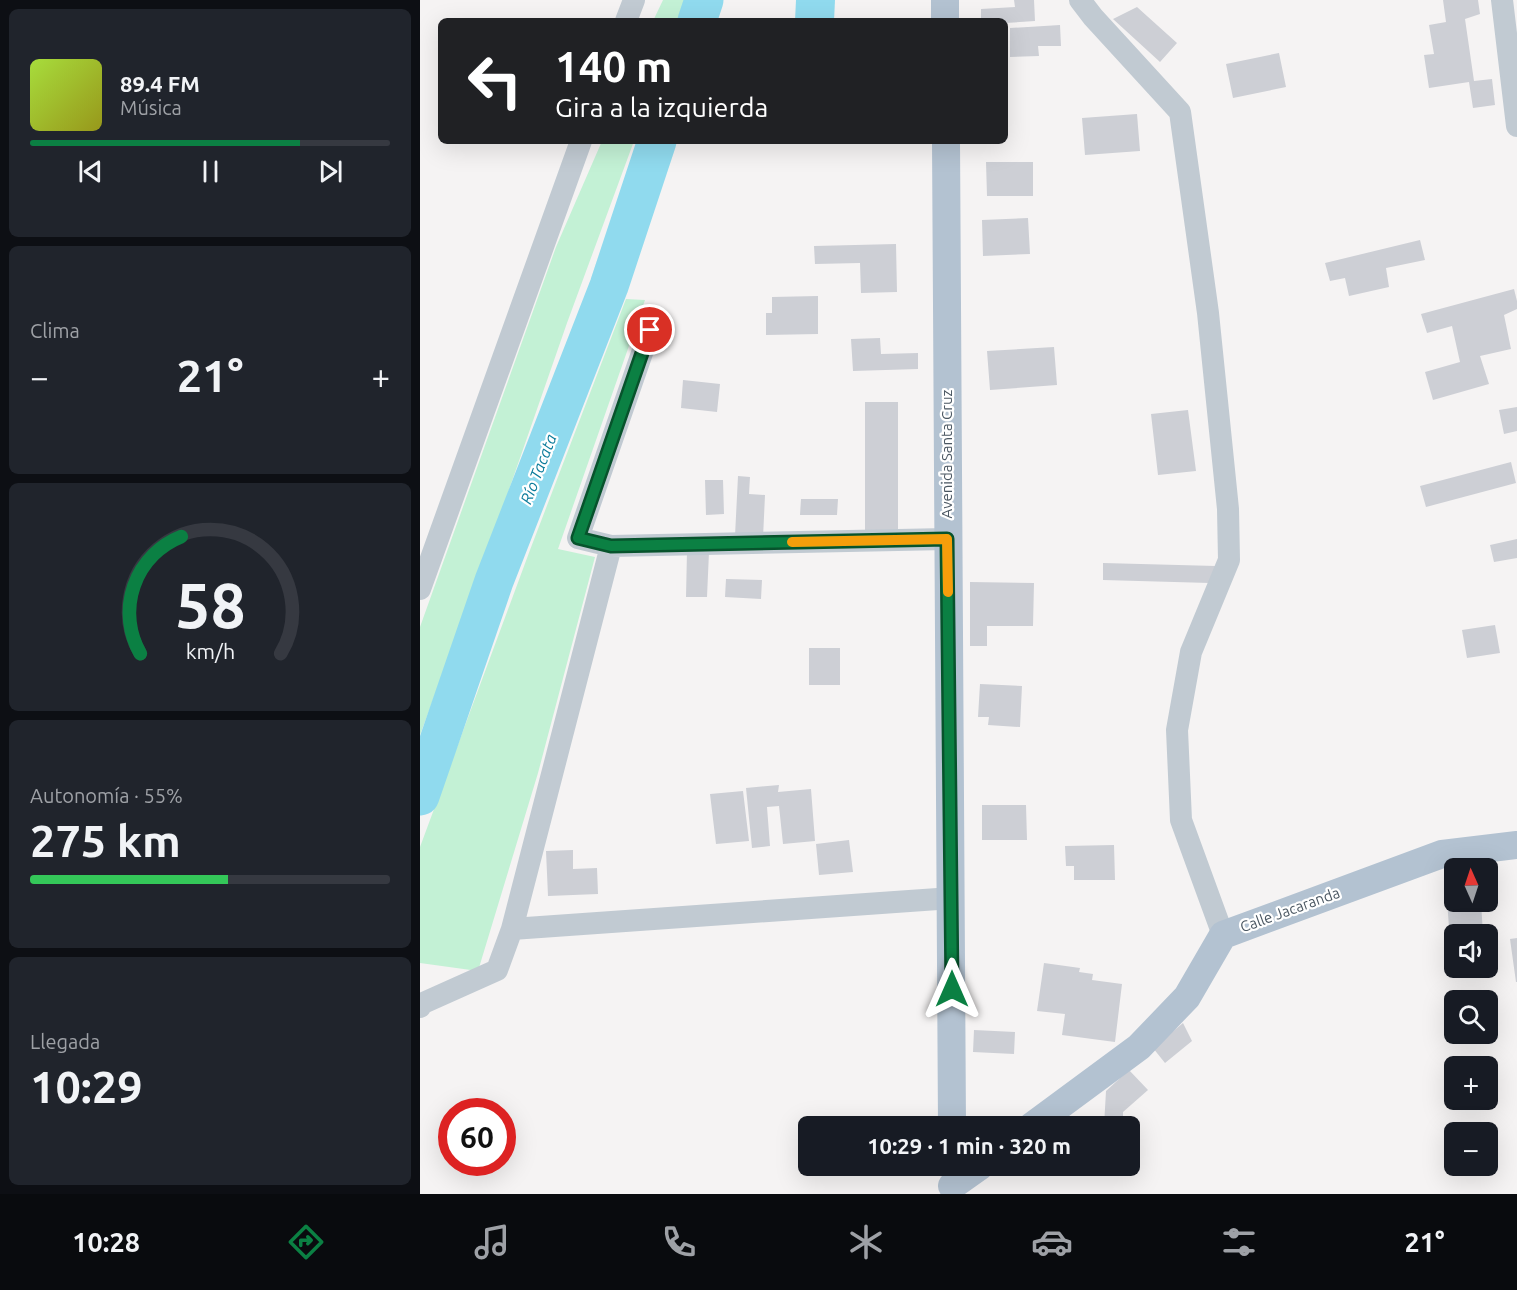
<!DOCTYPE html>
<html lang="es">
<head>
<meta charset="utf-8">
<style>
  :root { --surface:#171b24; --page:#20242c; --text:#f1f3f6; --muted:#9ea1a6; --line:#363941; --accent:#0b8043 }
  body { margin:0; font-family:Ubuntu,sans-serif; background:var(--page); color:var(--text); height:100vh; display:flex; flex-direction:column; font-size:22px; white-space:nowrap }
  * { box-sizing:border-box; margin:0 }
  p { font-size:20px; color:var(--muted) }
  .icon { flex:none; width:33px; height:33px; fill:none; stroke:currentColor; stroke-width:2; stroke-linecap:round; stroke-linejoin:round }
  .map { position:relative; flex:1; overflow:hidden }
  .side { display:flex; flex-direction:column; gap:9px; padding:9px; background:#0d0f14; width:420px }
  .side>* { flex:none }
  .guide { position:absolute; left:18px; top:18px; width:570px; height:126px; border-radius:9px; box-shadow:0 6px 24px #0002; background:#202124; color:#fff; overflow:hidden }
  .needle { width:39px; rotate:357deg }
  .tools { position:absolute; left:1024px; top:858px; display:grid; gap:12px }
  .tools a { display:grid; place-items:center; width:54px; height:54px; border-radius:9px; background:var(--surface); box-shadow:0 6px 24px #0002; font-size:30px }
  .speed { position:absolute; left:18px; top:1098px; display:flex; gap:12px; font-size:30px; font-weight:700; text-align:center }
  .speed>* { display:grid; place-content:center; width:78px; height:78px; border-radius:50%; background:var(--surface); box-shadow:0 6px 24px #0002; line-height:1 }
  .speed .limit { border:9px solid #d22; background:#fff; color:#111 }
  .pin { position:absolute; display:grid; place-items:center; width:51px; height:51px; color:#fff; margin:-26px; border:3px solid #fff; border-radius:50%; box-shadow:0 2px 6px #0007 }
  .me { position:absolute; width:66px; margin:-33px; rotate:0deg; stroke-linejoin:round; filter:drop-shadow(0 0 4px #0008) }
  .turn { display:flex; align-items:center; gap:21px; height:126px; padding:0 18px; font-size:27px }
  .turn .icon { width:78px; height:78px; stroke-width:2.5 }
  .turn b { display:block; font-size:42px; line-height:51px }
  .big { font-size:45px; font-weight:600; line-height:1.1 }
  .side .widget { flex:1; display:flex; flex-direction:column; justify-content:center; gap:9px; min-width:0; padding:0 21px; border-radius:9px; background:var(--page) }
  .side .dial { align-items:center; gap:0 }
  .dial svg { height:156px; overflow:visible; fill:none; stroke:var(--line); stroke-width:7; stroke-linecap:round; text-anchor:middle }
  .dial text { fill:var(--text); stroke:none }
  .song { display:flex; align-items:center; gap:18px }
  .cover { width:72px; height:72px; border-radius:9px; background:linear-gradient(135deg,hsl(80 70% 55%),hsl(60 70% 35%)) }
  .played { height:6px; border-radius:3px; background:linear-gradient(90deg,var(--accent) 75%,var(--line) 75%) }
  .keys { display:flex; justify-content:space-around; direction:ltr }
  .heat { display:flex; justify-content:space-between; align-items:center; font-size:33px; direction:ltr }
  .charge { height:9px; border-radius:4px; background:linear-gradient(90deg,#34c759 55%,var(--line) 0) }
  .trip { position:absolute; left:378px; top:1116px; width:342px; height:60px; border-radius:9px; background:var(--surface); box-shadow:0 6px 24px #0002; font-weight:600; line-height:60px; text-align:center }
  .dock { display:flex; height:96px; justify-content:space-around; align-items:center; background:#090b0e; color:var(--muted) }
  .dock .icon { width:42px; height:42px }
  .dock .active { color:var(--accent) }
  .dock b { font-size:27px; color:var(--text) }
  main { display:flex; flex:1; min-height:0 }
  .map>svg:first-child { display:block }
  .green { fill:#c3f1d5 }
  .water { fill:#90daee }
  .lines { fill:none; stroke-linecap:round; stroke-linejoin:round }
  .river { stroke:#90daee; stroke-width:39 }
  .building { fill:#cdcfd5 }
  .minor { stroke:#c1cad2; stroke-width:22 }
  .major { stroke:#b3c2d1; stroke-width:28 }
  .route-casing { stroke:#07532c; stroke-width:15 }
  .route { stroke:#0b8043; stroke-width:10 }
  .slow { stroke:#f59e0b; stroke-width:10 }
  .labels { text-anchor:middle; stroke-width:4.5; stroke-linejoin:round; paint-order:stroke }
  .street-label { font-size:15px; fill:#4a5661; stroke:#fff }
  .water-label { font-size:16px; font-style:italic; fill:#0c7c9b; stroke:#fff }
</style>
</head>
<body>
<main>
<section class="side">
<div class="widget">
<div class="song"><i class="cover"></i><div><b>89.4 FM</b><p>Música</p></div></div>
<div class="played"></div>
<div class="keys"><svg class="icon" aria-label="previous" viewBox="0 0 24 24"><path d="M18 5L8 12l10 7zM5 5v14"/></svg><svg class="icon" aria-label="pause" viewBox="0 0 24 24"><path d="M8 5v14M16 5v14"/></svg><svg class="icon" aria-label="next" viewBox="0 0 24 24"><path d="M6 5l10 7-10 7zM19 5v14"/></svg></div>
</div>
<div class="widget"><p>Clima</p>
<div class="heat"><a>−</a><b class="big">21°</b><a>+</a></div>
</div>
<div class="widget dial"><svg viewBox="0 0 100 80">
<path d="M14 69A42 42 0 1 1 86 69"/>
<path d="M14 69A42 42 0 0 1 35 9" stroke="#0b8043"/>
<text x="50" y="56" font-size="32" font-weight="700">58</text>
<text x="50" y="72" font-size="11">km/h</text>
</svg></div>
<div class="widget"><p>Autonomía · 55%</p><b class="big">275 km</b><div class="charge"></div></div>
<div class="widget"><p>Llegada</p><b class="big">10:29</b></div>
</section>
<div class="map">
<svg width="1097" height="1194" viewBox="0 0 1097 1194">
  <rect width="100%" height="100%" fill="#f5f3f3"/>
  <path class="green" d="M243 0H266L259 21H233Z
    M182 141H214L147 323 61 570 0 735V627L136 247Z
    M206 299 225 300 138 549 175 557 118 773 58 971 0 963V847L110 550Z"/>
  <path class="water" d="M376 0H415L414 21H375Z"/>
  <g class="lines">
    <path class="river" d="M277 21 284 0
      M0 796 74 581 189 286 237 141"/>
  </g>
  <path class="building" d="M594 0H614L615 21 585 23V21H561V9L595 7Z
    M1023 0H1058L1060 14 1045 19 1054 81 1072 79 1075 105 1053 108 1049 82 1009 88 1004 55 1014 54 1009 25 1026 22Z
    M717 7 757 43 740 62 693 19Z
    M640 25 641 46H618L619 56 590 57V28Z
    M859 53 866 87 813 98 806 64Z
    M717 114 720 151 665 155 662 118Z
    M566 162H613V196H567Z
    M608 218 610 254 563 256 562 220Z
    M1000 240 1005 260 966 268 969 287 929 296 925 278 910 281 905 263Z
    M476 244 477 292 441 293 440 263 395 264 394 246Z
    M1094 289 1097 301V309L1084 315 1091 349 1060 356 1069 384 1013 400 1005 372 1040 362 1032 326 1007 333 1001 314Z
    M398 296V334L346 335V313H352V297Z
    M460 338 461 354 498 353V369L433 371 431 339Z
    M634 347 637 385 570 390 567 351Z
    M263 380 300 384 297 412 261 408Z
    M445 402H478V532L445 531Z
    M1097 407V431L1084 434 1079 410Z
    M768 410 776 471 738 475 731 414Z
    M1091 462 1096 483 1006 507 1000 486Z
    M318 476 330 477 329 494 345 495 343 538 315 536Z
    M285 480H303L304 514 286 515Z
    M381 499H418L417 515H380Z
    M1097 539V558L1074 562 1070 545Z
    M267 551 289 552 287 597H266Z
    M683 563 796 566 790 583 683 580Z
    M306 579 342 580 341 599 305 597Z
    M550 582 614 583 613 626H567V646H550Z
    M1075 625 1080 653 1047 658 1042 630Z
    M389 648H420V685H389Z
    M560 684 602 686 600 727 568 725 569 717H558Z
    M359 785 358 792 391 789 395 841 363 844 359 806 347 807 350 846 332 848 326 788Z
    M323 791 329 841 296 844 290 794Z
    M562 805H606L607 840H562Z
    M429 840 433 872 399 875 396 844Z
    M694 845 695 880H654V866H646L645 846Z
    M153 850V869L177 868 178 894 128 896 126 851Z
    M1035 899V902H1061L1063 934H1035V940L1030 941 1027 900Z
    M1097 938V982H1096L1090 939Z
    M624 963 660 968 659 972 673 974 672 980 702 984 695 1042 642 1035 645 1014 617 1011Z
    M763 1023 772 1041 745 1063 733 1048Z
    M554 1030 595 1032 594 1054 553 1052Z
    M709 1070 728 1090 703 1112V1126H684L686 1091Z"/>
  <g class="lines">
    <path class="minor" d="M660 0 673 17 760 112 788 313 808 509 809 560 771 652 757 730 761 820 803 935
      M1082 0 1097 126
      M206 21 214 0
      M230 330 158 538 191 546 527 539
      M0 589 161 141
      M92 929 532 898
      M0 1007 1 1004 77 970 92 929 191 546"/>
    <path class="major" d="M525 0V21
      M526 141C526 470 532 798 532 1126
      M612 1126 719 1047 767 997 803 935 1022 854 1097 845
      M532 1186 560 1166"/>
  </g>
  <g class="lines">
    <g class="route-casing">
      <path id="route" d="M230 330 158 538 191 546 527 539 532 989"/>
    </g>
    <use href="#route" class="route"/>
    <path class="slow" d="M372 542 527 539 528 592"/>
  </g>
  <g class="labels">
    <g class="street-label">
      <text transform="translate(527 454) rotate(-90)" y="5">Avenida Santa Cruz</text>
      <text transform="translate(870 910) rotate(-20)" y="5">Calle Jacaranda</text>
    </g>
    <g class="water-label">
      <text transform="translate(118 469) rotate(-69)" y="6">Río Tacata</text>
    </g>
  </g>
</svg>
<div class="tools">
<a><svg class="needle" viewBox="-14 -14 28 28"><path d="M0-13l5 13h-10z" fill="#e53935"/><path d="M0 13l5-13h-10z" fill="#9ea1a6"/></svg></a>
<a><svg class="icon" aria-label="sound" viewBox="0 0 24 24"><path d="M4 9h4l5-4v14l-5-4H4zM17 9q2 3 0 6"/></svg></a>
<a><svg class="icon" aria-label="search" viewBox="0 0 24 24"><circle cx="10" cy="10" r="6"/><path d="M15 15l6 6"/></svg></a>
<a>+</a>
<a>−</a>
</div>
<div class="speed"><div class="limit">60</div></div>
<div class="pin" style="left:230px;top:330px;background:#d93025"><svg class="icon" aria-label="arrive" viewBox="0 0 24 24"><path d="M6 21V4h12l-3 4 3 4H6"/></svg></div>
<svg class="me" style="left:532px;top:989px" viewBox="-20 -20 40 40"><path d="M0-17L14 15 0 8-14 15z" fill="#0b8043" stroke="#fff" stroke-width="4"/></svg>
<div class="trip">10:29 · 1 min · 320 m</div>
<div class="guide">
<div class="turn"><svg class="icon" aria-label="left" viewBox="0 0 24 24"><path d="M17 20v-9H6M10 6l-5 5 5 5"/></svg><div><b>140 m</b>Gira a la izquierda</div></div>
</div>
</div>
</main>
<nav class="dock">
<b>10:28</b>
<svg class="icon active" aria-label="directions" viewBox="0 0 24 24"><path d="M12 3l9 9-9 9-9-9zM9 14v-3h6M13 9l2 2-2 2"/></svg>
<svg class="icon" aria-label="music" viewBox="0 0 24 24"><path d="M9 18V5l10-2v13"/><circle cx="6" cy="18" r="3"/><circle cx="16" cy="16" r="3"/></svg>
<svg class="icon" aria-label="phone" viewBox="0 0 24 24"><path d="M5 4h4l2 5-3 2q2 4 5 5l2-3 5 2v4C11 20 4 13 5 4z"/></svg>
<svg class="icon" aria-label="climate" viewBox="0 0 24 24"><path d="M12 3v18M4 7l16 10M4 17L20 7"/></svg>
<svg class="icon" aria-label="car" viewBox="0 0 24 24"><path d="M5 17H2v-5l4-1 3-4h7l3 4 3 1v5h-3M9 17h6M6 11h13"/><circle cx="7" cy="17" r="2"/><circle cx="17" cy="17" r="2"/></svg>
<svg class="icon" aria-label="filters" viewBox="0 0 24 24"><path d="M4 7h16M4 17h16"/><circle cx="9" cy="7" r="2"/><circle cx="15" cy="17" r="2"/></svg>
<b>21°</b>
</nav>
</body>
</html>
